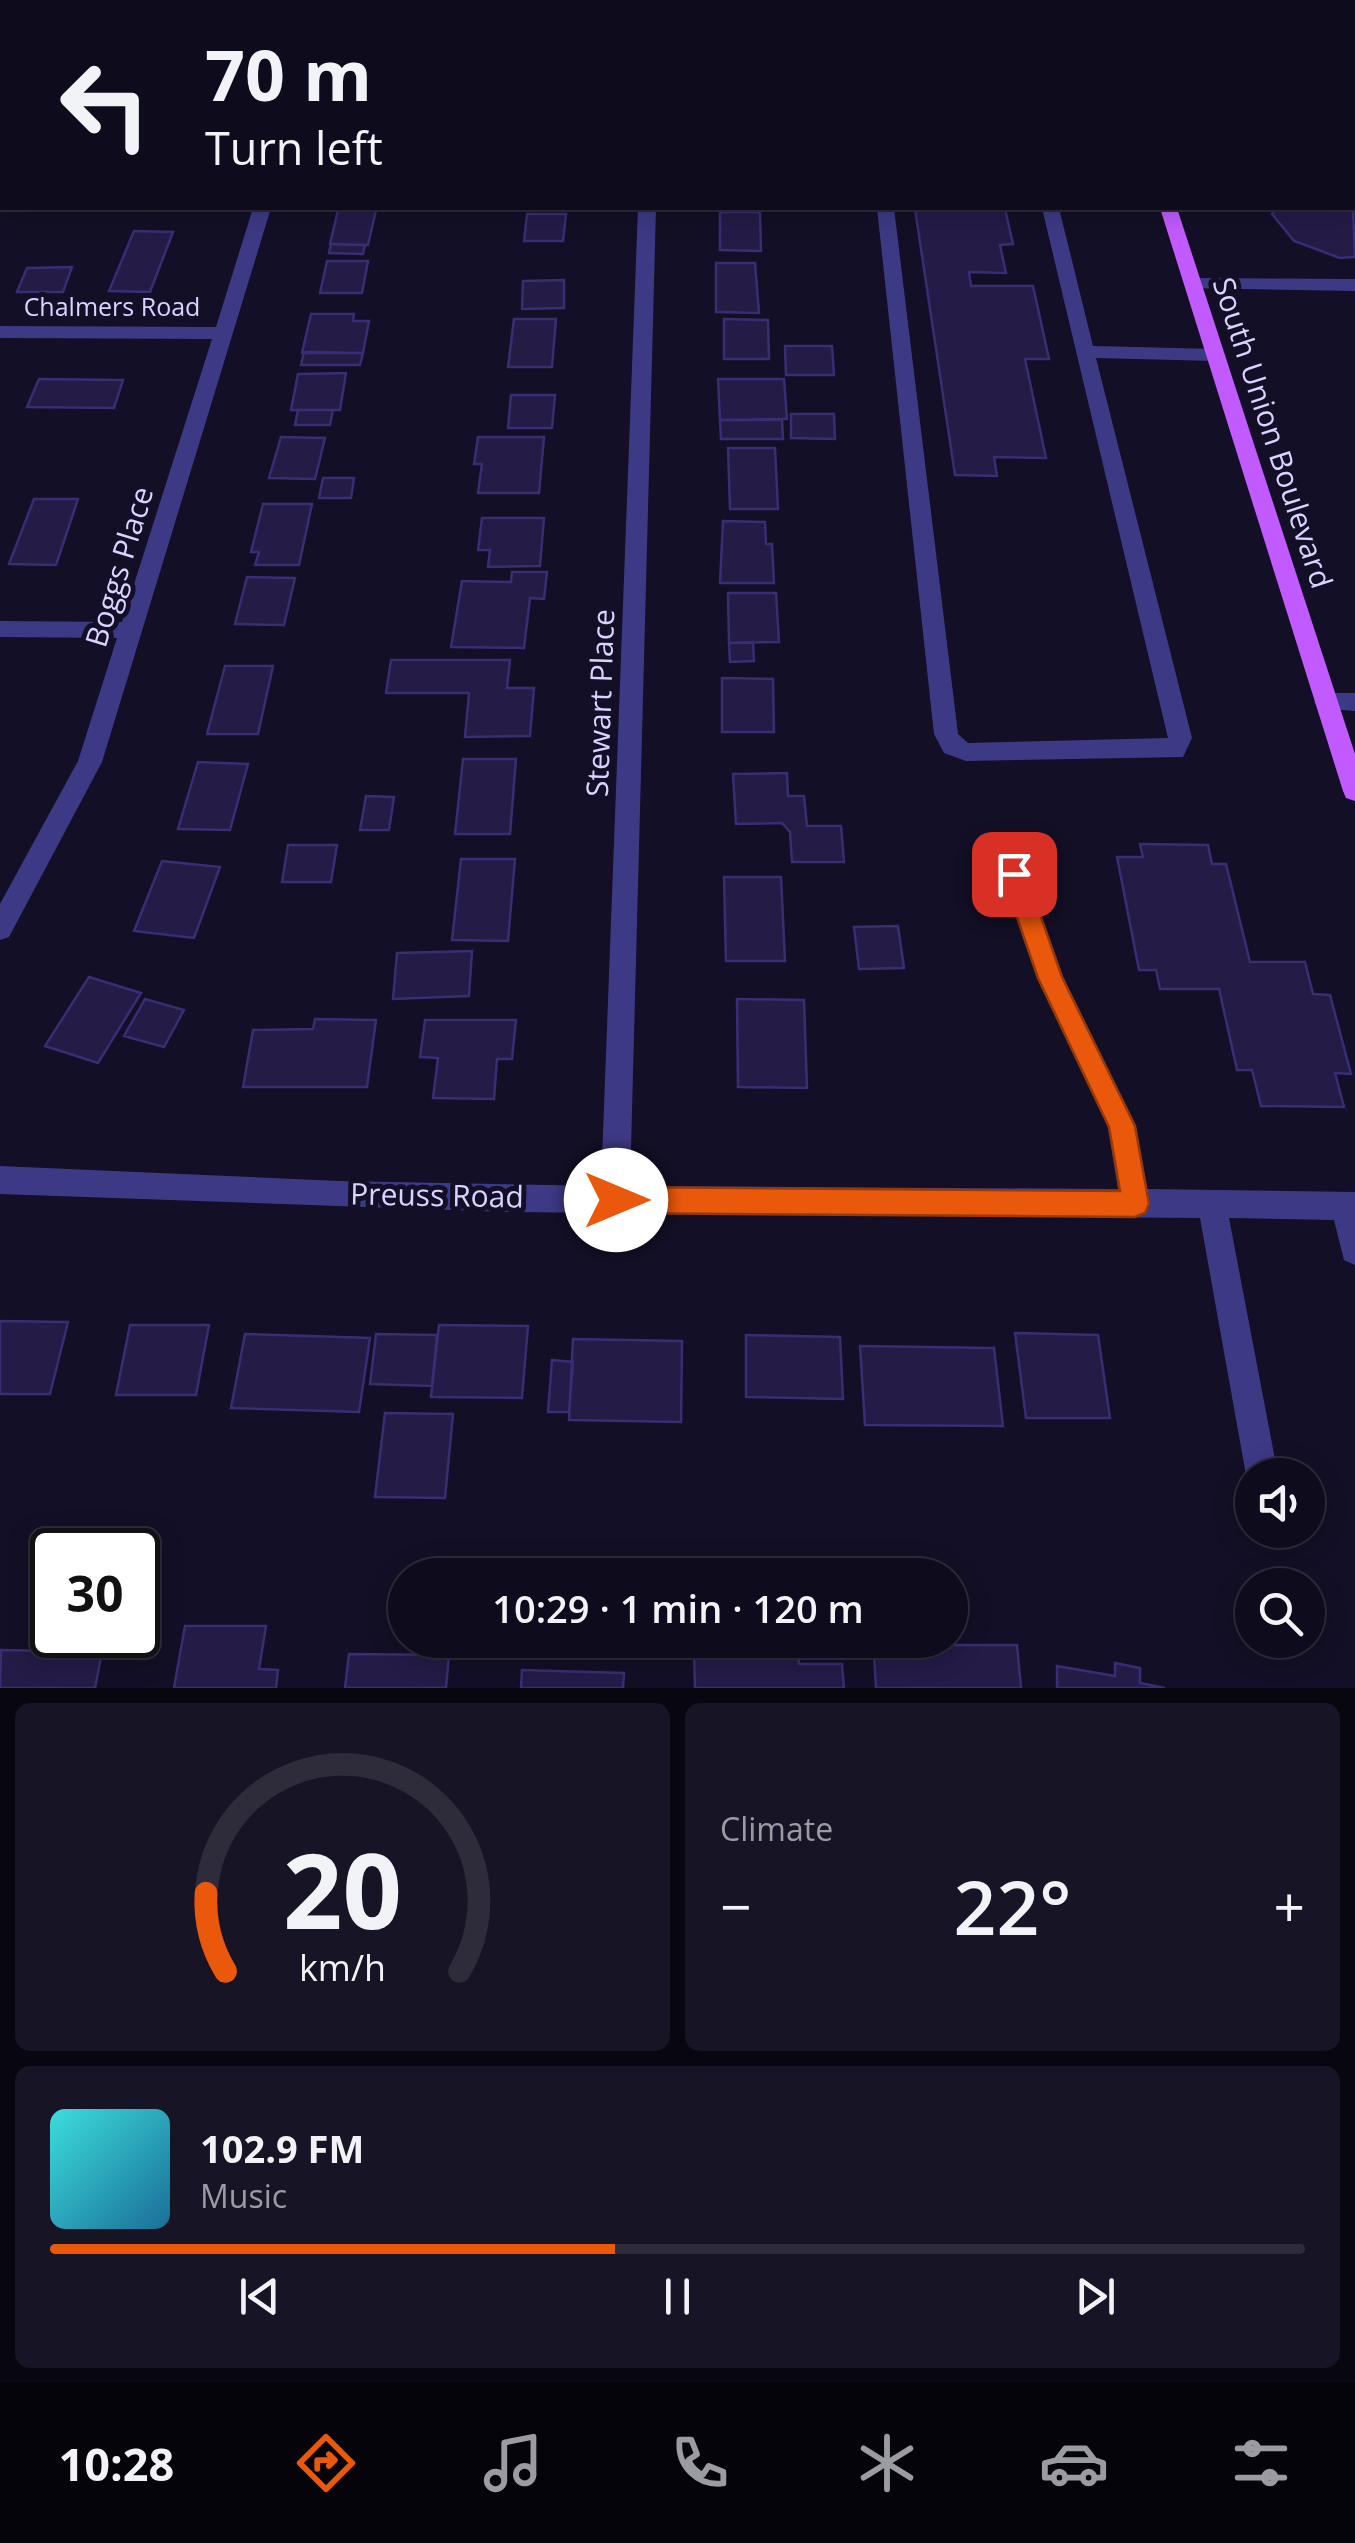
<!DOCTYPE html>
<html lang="en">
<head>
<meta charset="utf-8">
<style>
  :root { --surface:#0e0b1c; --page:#171425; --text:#f1f3f6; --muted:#9b9ba3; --line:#2e2b3b; --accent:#ea580c }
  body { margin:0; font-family:"Open Sans",sans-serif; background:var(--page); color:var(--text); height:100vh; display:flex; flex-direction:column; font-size:38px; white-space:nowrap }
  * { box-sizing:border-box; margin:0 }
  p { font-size:32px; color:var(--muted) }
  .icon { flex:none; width:55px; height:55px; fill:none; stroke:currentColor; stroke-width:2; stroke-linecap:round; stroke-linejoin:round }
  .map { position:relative; height:1688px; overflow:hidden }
  .sheet { display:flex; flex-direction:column; gap:15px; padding:15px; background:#08060f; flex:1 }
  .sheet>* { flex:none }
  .hud { position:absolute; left:0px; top:0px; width:1355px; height:210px; box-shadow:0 5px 25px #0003,0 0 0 2px var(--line); background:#0e0b1c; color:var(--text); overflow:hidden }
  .tools { position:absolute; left:1235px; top:1458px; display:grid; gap:20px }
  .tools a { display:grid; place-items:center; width:90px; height:90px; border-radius:50%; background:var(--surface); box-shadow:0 5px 25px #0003,0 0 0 2px var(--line); font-size:50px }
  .speed { position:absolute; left:30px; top:1528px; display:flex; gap:20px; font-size:50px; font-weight:700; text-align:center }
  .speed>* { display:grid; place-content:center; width:130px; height:130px; border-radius:50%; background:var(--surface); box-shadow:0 5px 25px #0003,0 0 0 2px var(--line); line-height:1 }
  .speed .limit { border:5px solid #111; border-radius:15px; background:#fff; color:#111 }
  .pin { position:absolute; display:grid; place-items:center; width:85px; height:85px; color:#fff; margin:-42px; border-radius:20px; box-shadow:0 5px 15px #0006 }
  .me { position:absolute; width:110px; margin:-55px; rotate:90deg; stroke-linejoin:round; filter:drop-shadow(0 0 8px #0008) }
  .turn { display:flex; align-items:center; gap:35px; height:210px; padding:0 40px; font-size:45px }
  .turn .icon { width:130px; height:130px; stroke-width:2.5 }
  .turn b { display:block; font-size:70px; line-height:85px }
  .big { font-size:75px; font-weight:600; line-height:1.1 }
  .sheet .tile { flex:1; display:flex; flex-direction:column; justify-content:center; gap:15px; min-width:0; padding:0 35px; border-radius:15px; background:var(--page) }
  .sheet .dial { align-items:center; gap:0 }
  .dial svg { height:260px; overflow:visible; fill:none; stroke:var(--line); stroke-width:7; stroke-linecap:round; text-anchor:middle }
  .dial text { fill:var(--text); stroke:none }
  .song { display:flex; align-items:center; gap:30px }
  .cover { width:120px; height:120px; border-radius:15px; background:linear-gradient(135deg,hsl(180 70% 55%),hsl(200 70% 35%)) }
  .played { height:10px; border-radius:5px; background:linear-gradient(90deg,var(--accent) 45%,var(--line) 45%) }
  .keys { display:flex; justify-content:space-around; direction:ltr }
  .heat { display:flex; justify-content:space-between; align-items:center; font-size:55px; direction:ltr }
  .sheet .tiles { flex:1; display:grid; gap:15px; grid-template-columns:1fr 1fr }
  .tile:last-child { grid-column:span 2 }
  .trip { position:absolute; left:388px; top:1558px; width:580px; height:100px; border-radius:50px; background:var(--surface); box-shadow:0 5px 25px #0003,0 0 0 2px var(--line); font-weight:600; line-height:100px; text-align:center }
  .dock { display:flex; height:160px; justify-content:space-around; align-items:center; background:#06040b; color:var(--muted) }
  .dock .icon { width:70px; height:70px }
  .dock .on { color:var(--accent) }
  .dock b { font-size:45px; color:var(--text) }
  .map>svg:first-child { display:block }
  .green { fill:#12302f }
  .building { fill:#241b47; stroke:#3b2d73; stroke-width:2.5 }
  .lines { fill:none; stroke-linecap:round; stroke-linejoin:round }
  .minor { fill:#3d3a85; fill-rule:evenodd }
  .major { fill:#c25bff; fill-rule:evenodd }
  .route { fill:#ea580c; stroke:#983908; stroke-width:2.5 }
  .labels { text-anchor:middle; stroke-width:10; stroke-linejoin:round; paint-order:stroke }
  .far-street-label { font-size:25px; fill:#d9d4ff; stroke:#130f26 }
  .street-label { font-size:30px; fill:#d9d4ff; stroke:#130f26 }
</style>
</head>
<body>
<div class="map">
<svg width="1355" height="1688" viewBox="0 0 1355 1688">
  <rect width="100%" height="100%" fill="#130f26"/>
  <path class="green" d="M14 0H1046L1047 2H12Z"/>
  <path class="building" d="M1352 187 1355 257 1340 258 1294 241 1272 214 1277 208H1352Z
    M915 209H1005L1013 244 1000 245 1006 273 969 272 971 286H1033L1049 359H1025L1046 458 994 457 997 476 955 475Z
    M338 210H376L368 245 330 244Z
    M720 212H760L761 251 720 250Z
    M527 214H566L563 241H524Z
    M134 231 173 232 150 292 109 291Z
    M331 244 365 245 363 254 329 253Z
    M327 261H368L362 293H320Z
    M716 263H755L759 313 716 312Z
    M72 267 63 292H17L27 268Z
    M564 280V308L522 309 523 281Z
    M311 314H354L353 321H369L363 353H302Z
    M514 319H556L552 367H508Z
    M724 319 768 320 769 359H724Z
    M785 346H832L834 375H786Z
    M304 352 363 353 360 365H301Z
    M346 373 340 410H291L298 374Z
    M39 379 123 380 114 408 27 407Z
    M718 379H784L787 419 720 420Z
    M511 395H555L552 428H508Z
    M298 410H333L330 425H295Z
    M791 414H834L835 439 791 438Z
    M720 420H782L783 439H721Z
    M281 437 325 438 315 479 269 478Z
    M478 437H544L539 493H478L482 464H474Z
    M728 448H775L778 509H730Z
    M323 478H354L351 498H319Z
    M34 499H78L56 565 9 564Z
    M263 504H312L299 565H255L259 552H251Z
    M482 518H544L540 566 488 567 490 550H478Z
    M723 521 765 522 766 544H772L774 583H720Z
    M512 572H547L544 599 530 598 524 648 451 647 462 581 511 582Z
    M247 577 295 578 284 625 235 624Z
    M728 593H776L779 642 729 643Z
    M753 642 754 661 730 662 729 643Z
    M391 660H510L507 688H534L530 736 465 737 469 693H386Z
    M225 666H273L258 734H207Z
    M722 678 773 679 774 732H722Z
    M463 759H516L510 834H455Z
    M198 762 248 764 230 830 178 829Z
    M787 773 788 796H804L807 826H841L844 862H792L790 832 782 823 736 824 733 774Z
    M366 796 394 797 389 830H360Z
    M1140 844 1208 845 1212 864H1226L1250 962H1305L1313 994 1330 995 1351 1074 1335 1073 1344 1107 1261 1106 1252 1070H1237L1219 989H1160L1156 970H1139L1117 857H1143Z
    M288 845H337L331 882H282Z
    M461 859H515L508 941 452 940Z
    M162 861 220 867 194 938 134 931Z
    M724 877H781L785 961H726Z
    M898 926 904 968 859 969 854 927Z
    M472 951 469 996 393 999 397 953Z
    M89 977 141 993 98 1063 45 1046Z
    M145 999 184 1010 164 1047 124 1036Z
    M737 999 804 1000 807 1088 738 1087Z
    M315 1019 376 1020 367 1087H243L253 1030 313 1029Z
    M425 1020H516L512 1059H497L494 1099 433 1098 438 1058 420 1057Z
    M0 1321 68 1322 50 1394H0Z
    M130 1325H209L196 1395H116Z
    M439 1325 528 1326 522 1398 431 1397Z
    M1015 1333 1098 1335 1110 1418H1026Z
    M245 1334 370 1338 359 1412 231 1408Z
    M376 1334 437 1335 432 1386 370 1384Z
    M746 1335 840 1337 843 1399 746 1397Z
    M573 1339 682 1341 681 1422 569 1420Z
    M860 1346 994 1348 1003 1426 865 1425Z
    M552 1360 573 1362 569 1412H548Z
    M385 1413 453 1414 445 1498 375 1497Z
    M185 1626H266L259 1669 278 1670 276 1688H174Z
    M951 1626 953 1645H1017L1021 1688H876L873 1640H950Z
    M1 1650 102 1652 95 1688H0Z
    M798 1651 799 1664H842L844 1688H695L694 1652Z
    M349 1654 449 1655 446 1688H345Z
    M1115 1663 1140 1668V1683L1165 1688H1057V1666L1115 1676Z
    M522 1670 624 1673 623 1688H521Z"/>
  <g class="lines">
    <path class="minor" d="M952 0H966V2H952Z
      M1049 0H1073L1074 2H1050Z
      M253 208H271L102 762 9 937 0 940V904L78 761 117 638 0 637V621L122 622 212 339 0 338V326L216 327Z
      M638 208H656L630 1186 1118 1189 1108 1127 1037 978 994 852 998 845 1007 842 1016 845 1063 977 1136 1126 1147 1189 1355 1192V1265L1344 1260 1334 1220 1229 1218 1278 1475H1252V1487L1246 1475 1200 1218 508 1212 0 1194V1166L339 1181 601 1186Z
      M877 208H894L958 734 968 743 1168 738 1042 208H1059L1093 346 1216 349 1226 355 1216 361 1096 358 1192 738 1183 757 966 761 944 753 934 734Z
      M1192 278 1355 279V291L1186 288V280Z
      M1326 693H1355V711L1318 708 1314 702Z
      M1256 1530H1290V1531L1285 1543 1273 1548 1261 1543Z"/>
    <path class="major" d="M1094 0H1108L1109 2H1095Z
      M0 105H2V115H0Z
      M1352 111 1355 112V122L1352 121Z
      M1160 208H1177L1355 754V801L1346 798 1343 791Z"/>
  </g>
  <path class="route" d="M1014 865 1022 867 1026 874 1062 977 1135 1126 1149 1204 1145 1213 1135 1217 616 1213 606 1209 602 1200 606 1191 616 1187 1120 1191 1109 1127 1038 978 1002 874 1006 867Z"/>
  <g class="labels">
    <g class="far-street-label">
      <text x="112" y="316">Chalmers Road</text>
    </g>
    <g class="street-label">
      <text transform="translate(1272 433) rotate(72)" y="10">South Union Boulevard</text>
      <text transform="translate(120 567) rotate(-73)" y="10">Boggs Place</text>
      <text transform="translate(601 703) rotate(-88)" y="10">Stewart Place</text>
      <text transform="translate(437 1196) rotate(1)" y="10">Preuss Road</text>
    </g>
  </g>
</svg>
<div class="tools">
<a><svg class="icon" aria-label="sound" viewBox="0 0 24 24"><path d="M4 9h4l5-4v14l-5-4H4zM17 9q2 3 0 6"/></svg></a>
<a><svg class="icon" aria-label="search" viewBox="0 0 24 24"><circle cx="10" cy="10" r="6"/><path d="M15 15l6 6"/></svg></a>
</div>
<div class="speed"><div class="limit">30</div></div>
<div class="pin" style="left:1014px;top:874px;background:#d93025"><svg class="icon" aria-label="arrive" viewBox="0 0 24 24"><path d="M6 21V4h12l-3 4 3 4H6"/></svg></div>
<svg class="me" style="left:616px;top:1200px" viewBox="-20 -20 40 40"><circle r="19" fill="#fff"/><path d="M0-13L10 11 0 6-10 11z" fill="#ea580c"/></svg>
<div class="trip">10:29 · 1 min · 120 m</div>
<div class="hud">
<div class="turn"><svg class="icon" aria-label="left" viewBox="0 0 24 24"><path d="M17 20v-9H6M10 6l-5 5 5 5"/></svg><div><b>70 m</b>Turn left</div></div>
</div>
</div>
<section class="sheet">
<div class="tiles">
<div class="tile dial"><svg viewBox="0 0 100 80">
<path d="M14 69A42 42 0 1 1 86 69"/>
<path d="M14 69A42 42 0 0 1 8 45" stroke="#ea580c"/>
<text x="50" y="56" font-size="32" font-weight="700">20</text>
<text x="50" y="72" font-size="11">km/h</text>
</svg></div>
<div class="tile"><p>Climate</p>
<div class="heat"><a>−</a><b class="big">22°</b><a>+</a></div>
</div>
<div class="tile">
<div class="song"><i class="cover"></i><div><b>102.9 FM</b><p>Music</p></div></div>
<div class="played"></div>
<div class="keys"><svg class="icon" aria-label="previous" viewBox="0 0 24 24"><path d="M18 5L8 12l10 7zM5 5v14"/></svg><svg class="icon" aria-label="pause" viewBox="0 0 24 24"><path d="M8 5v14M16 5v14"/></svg><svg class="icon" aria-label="next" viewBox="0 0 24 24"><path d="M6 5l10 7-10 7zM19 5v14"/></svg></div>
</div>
</div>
</section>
<nav class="dock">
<b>10:28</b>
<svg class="icon on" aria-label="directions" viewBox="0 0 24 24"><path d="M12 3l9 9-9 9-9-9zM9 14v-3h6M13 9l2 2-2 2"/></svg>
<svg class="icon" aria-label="music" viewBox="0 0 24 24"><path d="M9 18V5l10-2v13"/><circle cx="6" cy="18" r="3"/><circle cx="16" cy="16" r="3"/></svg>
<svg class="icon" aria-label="phone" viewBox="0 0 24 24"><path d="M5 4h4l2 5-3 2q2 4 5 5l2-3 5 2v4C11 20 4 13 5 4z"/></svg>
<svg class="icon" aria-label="climate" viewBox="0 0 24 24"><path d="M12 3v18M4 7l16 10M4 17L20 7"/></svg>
<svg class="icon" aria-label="car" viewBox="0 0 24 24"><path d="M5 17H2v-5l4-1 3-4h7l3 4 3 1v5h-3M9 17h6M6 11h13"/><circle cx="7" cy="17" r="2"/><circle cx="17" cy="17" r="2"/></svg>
<svg class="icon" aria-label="filters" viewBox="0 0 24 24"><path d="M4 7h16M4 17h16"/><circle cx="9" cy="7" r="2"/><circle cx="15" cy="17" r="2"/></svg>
</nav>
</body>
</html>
